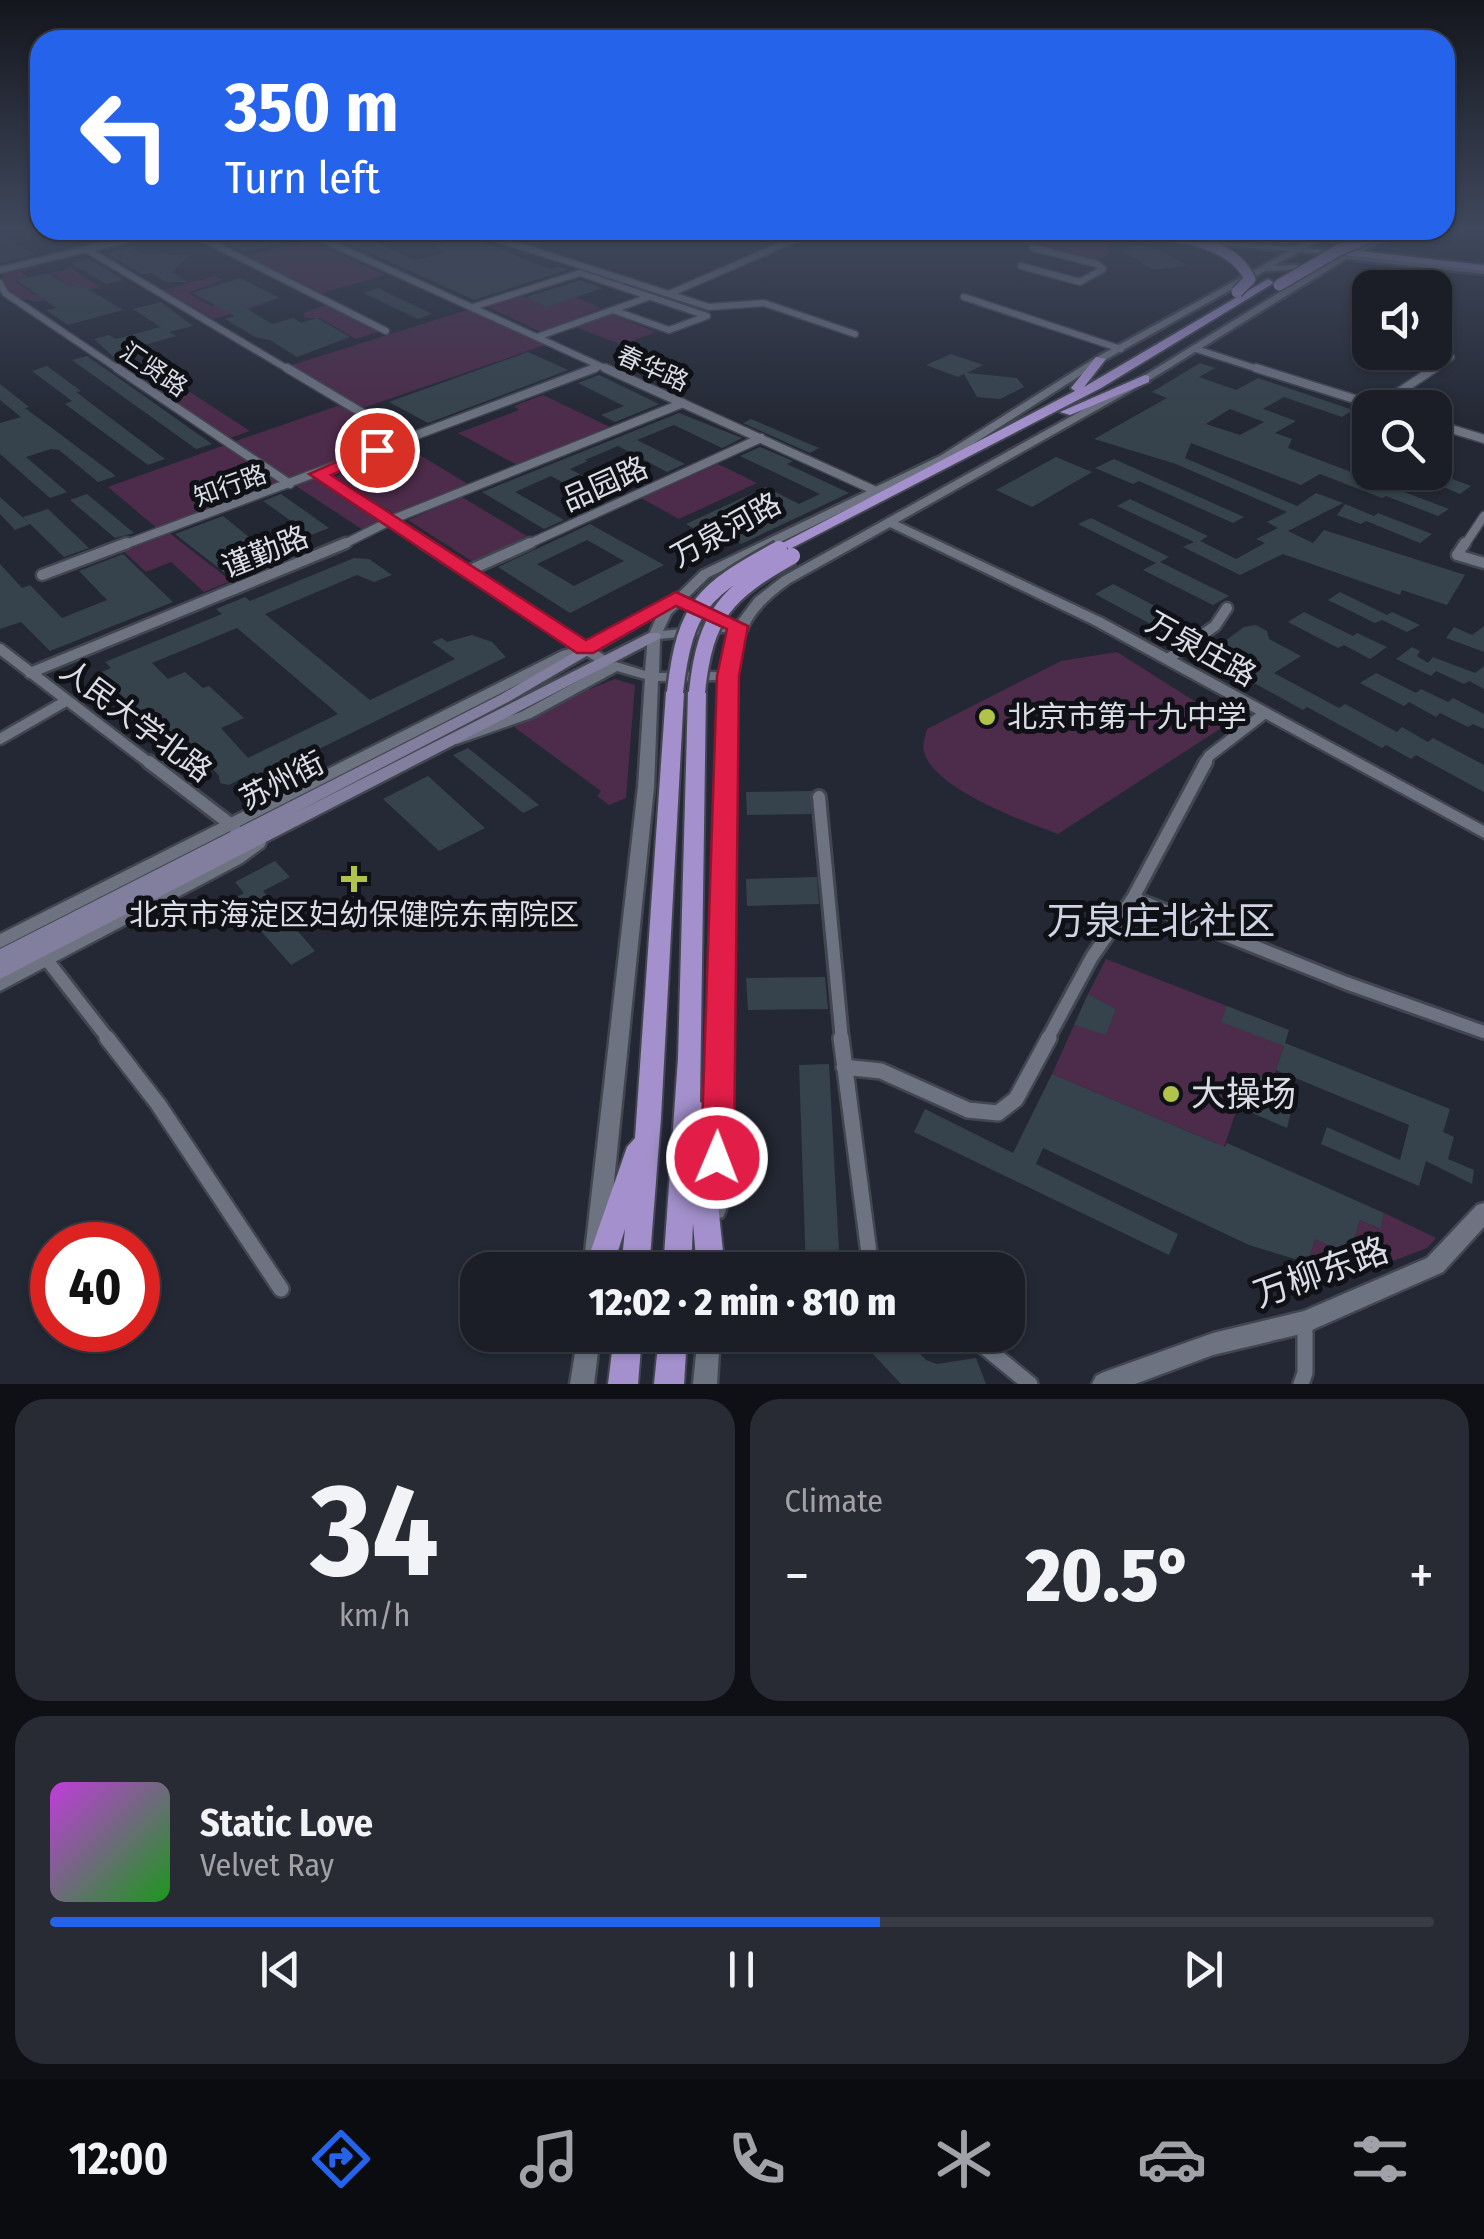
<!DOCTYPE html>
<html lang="en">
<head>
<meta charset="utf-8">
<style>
  :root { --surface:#1b1e27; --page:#282b33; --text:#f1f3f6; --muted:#a0a2a7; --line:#393c44; --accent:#2563eb }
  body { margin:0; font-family:"Fira Sans Condensed","Noto Sans SC",sans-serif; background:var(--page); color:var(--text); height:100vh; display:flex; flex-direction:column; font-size:38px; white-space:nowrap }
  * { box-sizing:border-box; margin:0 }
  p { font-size:32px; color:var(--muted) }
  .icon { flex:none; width:55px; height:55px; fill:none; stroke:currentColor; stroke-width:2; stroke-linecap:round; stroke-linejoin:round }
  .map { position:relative; height:1384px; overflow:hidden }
  .side { display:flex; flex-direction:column; gap:15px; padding:15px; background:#0f1015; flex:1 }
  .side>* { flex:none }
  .guide { position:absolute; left:30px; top:30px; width:1425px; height:210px; border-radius:30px; box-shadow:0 2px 8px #0004,0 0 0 2px var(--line); background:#2563eb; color:#fff; overflow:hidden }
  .controls { position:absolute; left:1352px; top:270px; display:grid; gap:20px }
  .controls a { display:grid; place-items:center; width:100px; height:100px; border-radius:20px; background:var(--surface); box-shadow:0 2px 8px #0004,0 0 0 2px var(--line); font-size:50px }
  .speed { position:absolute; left:30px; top:1222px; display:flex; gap:20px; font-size:50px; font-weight:700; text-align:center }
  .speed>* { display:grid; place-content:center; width:130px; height:130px; border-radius:50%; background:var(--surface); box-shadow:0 2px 8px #0004,0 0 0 2px var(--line); line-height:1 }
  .speed .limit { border:15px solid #d22; background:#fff; color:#111 }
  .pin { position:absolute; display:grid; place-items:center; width:85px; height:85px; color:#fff; margin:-42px; border:5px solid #fff; border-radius:50%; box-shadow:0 2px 10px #0007 }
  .me { position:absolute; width:110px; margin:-55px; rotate:1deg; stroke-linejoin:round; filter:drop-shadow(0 0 8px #0008) }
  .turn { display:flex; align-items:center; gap:35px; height:210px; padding:0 30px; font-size:45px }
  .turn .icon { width:130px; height:130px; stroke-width:2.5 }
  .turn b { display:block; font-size:70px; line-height:85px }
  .big { font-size:75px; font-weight:800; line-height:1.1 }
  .side .card { flex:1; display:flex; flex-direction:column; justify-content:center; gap:15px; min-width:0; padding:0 35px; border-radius:30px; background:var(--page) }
  .side .dial { align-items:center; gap:0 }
  .dial b { font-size:130px; line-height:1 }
  .song { display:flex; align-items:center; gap:30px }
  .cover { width:120px; height:120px; border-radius:15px; background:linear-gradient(135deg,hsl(290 70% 55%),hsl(120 70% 35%)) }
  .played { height:10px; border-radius:5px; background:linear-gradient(90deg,var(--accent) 60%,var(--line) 60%) }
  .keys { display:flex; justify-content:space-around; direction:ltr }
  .heat { display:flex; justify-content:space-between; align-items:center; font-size:55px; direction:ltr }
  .side .tiles { flex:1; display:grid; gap:15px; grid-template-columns:1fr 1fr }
  .card:last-child { grid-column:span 2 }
  .trip { position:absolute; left:460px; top:1252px; width:565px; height:100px; border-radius:30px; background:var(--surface); box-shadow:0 2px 8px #0004,0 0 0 2px var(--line); font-weight:800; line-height:100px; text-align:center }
  .tab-bar { display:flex; height:160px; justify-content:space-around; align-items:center; background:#0b0c10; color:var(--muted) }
  .tab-bar .icon { width:70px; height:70px }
  .tab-bar .selected { color:var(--accent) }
  .tab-bar b { font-size:45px; color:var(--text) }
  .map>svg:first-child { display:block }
  .green { fill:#4d2b4a }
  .building { fill:#36434c; fill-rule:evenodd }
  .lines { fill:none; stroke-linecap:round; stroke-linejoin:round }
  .minor-far4-casing { stroke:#424650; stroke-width:9 }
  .minor-far3-casing { stroke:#424650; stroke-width:11 }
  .minor-far2-casing { stroke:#424650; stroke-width:15 }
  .minor-far1-casing { stroke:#424650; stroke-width:18 }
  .minor-casing { stroke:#424650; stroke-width:20 }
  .tertiary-casing { stroke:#424650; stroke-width:5 }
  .secondary-casing { stroke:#424650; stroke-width:5 }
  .primary-casing { stroke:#424650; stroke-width:4 }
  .trunk-casing { stroke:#424650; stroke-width:4 }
  .minor-far4 { stroke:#6e7382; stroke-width:6 }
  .minor-far3 { stroke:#6e7382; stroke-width:8 }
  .minor-far2 { stroke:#6e7382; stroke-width:10 }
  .minor-far1 { stroke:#6e7382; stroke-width:12 }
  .minor { stroke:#6e7382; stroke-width:15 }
  .tertiary { fill:#6e7382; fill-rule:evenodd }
  .secondary { fill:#827e9e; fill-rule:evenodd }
  .primary { fill:#9689ba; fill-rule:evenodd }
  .trunk { fill:#a390cc; fill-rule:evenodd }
  .trunk-bridge-far1-casing { stroke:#424650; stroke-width:14; stroke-linecap:butt }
  .trunk-bridge-casing { stroke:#424650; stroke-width:21; stroke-linecap:butt }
  .trunk-bridge-far1 { stroke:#a390cc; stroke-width:11 }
  .trunk-bridge { stroke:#a390cc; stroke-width:16 }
  .route { fill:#e11d48; stroke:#92132f; stroke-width:2.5 }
  .poi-dot { fill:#b2c34c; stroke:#0f1116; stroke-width:4 }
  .labels { text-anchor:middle; stroke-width:10; stroke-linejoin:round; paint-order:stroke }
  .far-street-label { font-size:25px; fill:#dadde5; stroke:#0f1116 }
  .street-label { font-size:30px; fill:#dadde5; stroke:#0f1116 }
  .poi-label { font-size:30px; fill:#dadde5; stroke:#0f1116; text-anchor:start }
  .near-poi-label { font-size:35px; fill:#dadde5; stroke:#0f1116; text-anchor:start }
  .near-street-label { font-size:35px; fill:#dadde5; stroke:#0f1116 }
  .near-neighbourhood-label { font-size:38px; fill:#ced4e4; stroke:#0f1116 }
</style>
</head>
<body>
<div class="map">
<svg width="1484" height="1384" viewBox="0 0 1484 1384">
  <rect width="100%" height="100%" fill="#242834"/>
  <path class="green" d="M975 230C1010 230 1091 218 1110 252L1105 257 1090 261Z
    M310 240 385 275 322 293 247 256Z
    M29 265 34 268 21 272 28 277 15 281 35 295 70 287 51 273 71 268 100 287C63 296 27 317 1 281L4 273Z
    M215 276 223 280 188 293 212 306 252 297 265 304 214 319 163 290Z
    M521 295 546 306 576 297 601 308 540 332 486 306Z
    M324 305 381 331 356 339 320 318H305L304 313Z
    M470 309 548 344 363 408 289 366Z
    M611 314 656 332 622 345 576 327Z
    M190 392 250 431 227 439 167 399Z
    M543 395 610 427 517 465 458 433 519 410 514 406Z
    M340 405 398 438 290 478 233 442Z
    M225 445 280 483 158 529 108 487Z
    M403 445 468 484 395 514 335 479 347 465Z
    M718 464 757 483 679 519 641 498Z
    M314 478 380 521 363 530 296 486Z
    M462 497 527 536 473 562 408 520Z
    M167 531 231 581 204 592 171 562 146 572 121 549Z
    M1117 652 1229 723 1058 834C1025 822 934 789 924 752 922 745 925 737 927 729L1061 661Z
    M615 679 635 685 626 798 609 805 597 796 601 791 514 727 562 700Z
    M1106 959 1227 1006 1222 1022 1284 1046 1272 1082 1249 1073 1204 1206 1200 1194 1216 1143 1052 1074 1074 1025 1106 1034 1116 1009 1088 994Z
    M1384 1213 1436 1238 1427 1248 1364 1272 1308 1263 1315 1239 1349 1255 1360 1220 1379 1229Z"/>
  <path class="building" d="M201 230H295L303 238 245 252Z
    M319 230H376L377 233 363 237 416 260 448 252 436 247 445 244 412 230 453 231 550 269 559 266 567 270 474 300Z
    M0 233 35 255 0 263Z
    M1130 245 1159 250 1188 266 1153 270 1124 252Z
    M128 246 142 254 189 255 172 272 187 282H166L151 273 143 275 108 254Z
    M89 259 124 280 106 284 71 263Z
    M48 273 70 287 80 284 123 310 68 325 46 310 56 308 16 280Z
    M240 278 280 298 246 308 272 324 293 318 301 323 317 318 350 337 297 357 270 340 255 337 225 319 235 316 192 293Z
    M580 280 603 288 546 307 526 297Z
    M378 288 432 314 418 319 363 293Z
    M161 302 193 326 169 332 176 336 120 352 126 356 116 359 94 339 109 335 116 339 160 327 168 332 133 309Z
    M528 352 568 370 428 423 389 402Z
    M951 354 983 365 967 373 1017 378 1024 387 1000 399 977 397 964 374 958 377 926 365Z
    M87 356 120 379 212 444 196 449 72 360Z
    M1200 363 1215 368 1199 377 1236 390 1258 378 1353 410 1342 417 1284 397 1263 409 1296 421 1275 433 1292 439 1288 448 1449 509 1438 516 1386 496 1390 494 1382 498 1320 474 1301 485 1191 443 1185 458 1297 506 1316 493 1343 503 1288 531 1313 543 1324 530 1465 575 1447 605 1402 590 1400 595 1283 554 1240 575 1183 547 1194 542 1117 506 1130 499 1208 536 1200 541 1236 559 1265 543 1256 539 1278 528 1267 522 1287 512 1176 464 1094 439 1167 398 1152 392ZM1230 409 1264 422 1240 435 1206 424Z
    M47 366 81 391 76 392 165 459 148 465 65 404 72 401 32 371Z
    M599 375 659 404 615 422 601 415 624 406 578 383Z
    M0 384 29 407 25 408 116 476 98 482 59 450 51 449 26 457 67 492 50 498 0 454V423L21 417 0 400Z
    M679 413 742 438 722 448 674 425 637 440 685 464 667 472 618 446 585 460 588 461 570 469 618 495 600 503 551 476 515 492 564 520 544 529 482 492Z
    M751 419 819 448 810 453 743 423Z
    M760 447 793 461 787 464 849 493 741 544 713 528 702 533 686 524 766 487 799 504 820 494 740 456Z
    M1056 457 1092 472 1032 507 996 490Z
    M1114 459 1244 517 1233 523 1139 481 1133 484 1095 468Z
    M1408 472H1434L1471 486 1460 494Z
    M87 494 134 533 115 538 70 500Z
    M281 494 329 528 311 535 263 501Z
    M0 497 29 523 23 517 48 509 89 548 64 557 30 524 15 530 0 514Z
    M1345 504 1374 516 1378 513 1432 534 1420 543 1366 521 1361 524 1337 515Z
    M223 516 255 542 283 559 234 580 175 534Z
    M1091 518 1169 557 1160 562 1229 596 1213 605 1143 570 1156 563 1078 524Z
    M590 524 664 565 570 613 498 567ZM587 540 624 561 574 586 537 564Z
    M123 554 173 602 50 651 21 622 0 629V564L22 588 30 585 62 618 107 600 79 571Z
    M354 558 369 559 392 575 374 582 357 575 265 614 370 700 455 659 432 642 442 638 447 642 472 635 492 642 506 657 260 778 254 772 229 785 220 783 219 776 190 743 178 748 146 714 141 716 120 694 115 697 94 675 111 668 105 662 222 614 216 609 245 597 250 601ZM237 628 338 714 248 758 221 728 244 718 209 686 203 688 185 672 168 679 152 663Z
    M1113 584 1197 628 1180 640 1095 594Z
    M1340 592 1387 615 1392 612 1420 625 1407 632 1382 620 1375 623 1328 600Z
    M1304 612 1353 636 1357 633 1387 647 1370 659 1344 645 1338 648 1288 622Z
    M1256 625 1267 631 1269 639 1301 656 1274 673 1339 708 1345 704 1397 732 1402 727 1428 742 1433 738 1484 765V792L1416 755 1411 759 1386 745 1382 748 1307 707 1303 710 1205 656 1244 627Z
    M1484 626V652L1446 638 1454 627 1472 635Z
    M1412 647 1420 651 1417 656 1428 663 1433 657 1475 673 1484 666V689L1469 681 1464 684 1436 671 1431 676 1396 659Z
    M1376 673 1416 693 1421 689 1448 702 1453 698 1484 714V729L1473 724 1468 727 1440 713 1436 717 1409 702 1404 706 1360 683Z
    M468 748 539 805 523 813 453 755Z
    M428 776 485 828 439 851 383 799Z
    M812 791 811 814 747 815 746 792Z
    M275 861 290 877 263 891 315 951 291 965 233 899 244 893 235 882Z
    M817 877 819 904 747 906 746 879Z
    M825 977 828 1009 748 1010 746 978Z
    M1088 994 1116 1009 1106 1035 1074 1025Z
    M1227 1006 1289 1030 1285 1043 1450 1109 1443 1132 1454 1137 1448 1159 1474 1170 1472 1184 1426 1161 1419 1186 1321 1144 1327 1127 1400 1160 1409 1125 1276 1070 1284 1046 1221 1022Z
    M829 1064 840 1270H806L799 1065Z
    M1249 1072 1276 1083 1270 1104 1291 1112 1287 1128 1238 1107Z
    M1052 1074 1225 1147 1227 1143 1384 1213 1380 1229 1360 1220 1349 1255 1315 1239 1308 1263 1249 1245 1043 1148 1036 1164 1178 1234 1169 1255 914 1132 925 1109 1013 1153Z
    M891 1335H903L926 1360 937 1364 976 1358 986 1384H901L872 1353Z"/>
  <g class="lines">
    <g class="minor-far4-casing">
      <path id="minor-far4" d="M186 230 386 331
        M302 230 611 371
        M470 230 709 307 764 303 855 334
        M86 249 291 371
        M1021 266 1080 282 1103 269 1097 264 1033 248
        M0 270 167 230
        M0 283 5 293 121 371
        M669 294 816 230
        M964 297 1121 349
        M473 307 580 273 707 316 669 330 613 310
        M537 337 649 297
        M1196 349 1264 371
        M588 371 600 366
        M1431 371 1451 357"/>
    </g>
    <g class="minor-far3-casing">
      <path id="minor-far3" d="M117 368 290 484
        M287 368 406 439
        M605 368 878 492
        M1256 368 1383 408
        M1378 406 1435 368
        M1435 424 1484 439
        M317 474 427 546
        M121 546 595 368
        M340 546 396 518 683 403
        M524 546 761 438
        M1464 546 1484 516"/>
    </g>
    <g class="minor-far2-casing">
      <path id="minor-far2" d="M423 543 604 661
        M1465 543 1457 555 1484 563
        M468 571 530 543
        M42 575 127 543
        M0 649 152 765
        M1168 659 1215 626 1227 608
        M30 673 346 543
        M0 739 66 701
        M1204 765 1209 756 1265 713"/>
    </g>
    <g class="minor-far1-casing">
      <path id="minor-far1" d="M149 762 234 827
        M819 797 842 1040
        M1133 898 1346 983 1484 1032
        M47 960 109 1040
        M1047 1040 1092 957 1133 898 1206 762"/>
    </g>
    <g class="minor-casing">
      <path id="minor" d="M107 1038 158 1104 281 1289
        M841 1038 870 1261 877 1270
        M844 1067 881 1071 968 1110 998 1113 1016 1099 1049 1038
        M970 1335 1030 1384
        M1301 1384 1305 1373V1322"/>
    </g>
    <g class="tertiary-casing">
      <path id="tertiary" d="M1106 230H1124L1145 235 1141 237Z
        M1327 230 1335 231 1306 248 1340 251 1343 254 1399 230H1409L1353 255 1484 270V274L1346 259 1148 381 898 522 1102 618 1484 826V838L1092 624 890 527 790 583C750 612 744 627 735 676L726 1210 723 1217 716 1219 709 1217 706 1210 721 680 658 681 654 787 605 1270H583L638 787 645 679 617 671 531 718 457 744 450 739 452 736 521 712 611 663 616 662 645 671 648 636 659 612 701 571 940 456 1097 357 1289 251 1202 244H1199V240L1296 247ZM1299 252 1340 255H1341L1314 272 1298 265 1273 266ZM1297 269 1308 275 1142 377 782 577 755 598 736 623 663 631 671 614 709 577 948 460 1103 361 1265 271ZM732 631 722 672 659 673 660 639Z
        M585 645 592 649 590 652 572 657 0 948V934L562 651Z
        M258 838 264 839 266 843 264 847 242 863 0 991V976L230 855Z
        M1484 1203V1227L1443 1272 1305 1333 1213 1355 1135 1384H1092L1096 1376 1104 1372 1213 1333 1304 1311 1427 1258 1477 1205Z
        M578 1335H600L594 1384H570Z
        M698 1335H720L717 1384H693Z"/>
    </g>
    <g class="secondary-casing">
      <path id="secondary" d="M675 594 682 598 680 601 510 701 295 813 649 633H659L661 636 659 639 0 979V949L500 695Z"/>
    </g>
    <g class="primary-casing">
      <path id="primary" d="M1350 250 1484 265V271L1346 255V251Z"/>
    </g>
    <g class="trunk-casing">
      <path id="trunk" d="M1268 279 1273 282 1272 284 1101 388 784 552 779 554 771 549 1075 391 1071 388 1096 357 1106 359 1084 387Z
        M1145 375 1149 376V382L1070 415 1060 412Z
        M675 687 684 692 661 1118 649 1270H621L625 1229 612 1270H584L627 1147 635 1138 666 692Z
        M697 687 706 692 700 1102 705 1104 708 1111 725 1270H697L693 1223 691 1270H663L678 1058 688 692Z
        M614 1335H642L638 1384H608Z
        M659 1335H687L684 1384H654Z"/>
    </g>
    <use href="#minor-far4" class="minor-far4"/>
    <use href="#minor-far3" class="minor-far3"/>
    <use href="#minor-far2" class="minor-far2"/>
    <use href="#minor-far1" class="minor-far1"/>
    <use href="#minor" class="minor"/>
    <use href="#tertiary" class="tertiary"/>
    <use href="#secondary" class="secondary"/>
    <use href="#primary" class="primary"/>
    <use href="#trunk" class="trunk"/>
    <g class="trunk-bridge-far1-casing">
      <path id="trunk-bridge-far1" d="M1128 230C1169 236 1230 237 1250 279L1237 292
        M1157 230 1285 237 1352 230
        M1279 285 1339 250 1388 230"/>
    </g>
    <g class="trunk-bridge-casing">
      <path id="trunk-bridge" d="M675 692C685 604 704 590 779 549
        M697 692C705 615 726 593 792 556"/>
    </g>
    <use href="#trunk-bridge-far1" class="trunk-bridge-far1"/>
    <use href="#trunk-bridge" class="trunk-bridge"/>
  </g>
  <linearGradient id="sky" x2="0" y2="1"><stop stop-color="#14161d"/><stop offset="0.54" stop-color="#3f485c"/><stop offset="1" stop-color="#3f485c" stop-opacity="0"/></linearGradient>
  <rect width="1484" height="424" fill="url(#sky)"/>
  <path class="route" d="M377 444 383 446V453L331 475 586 640 676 592 748 626 739 676 734 1158 729 1168 717 1173 706 1168 701 1158 717 676 727 629 676 606 593 653H577L309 474Z"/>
  <g class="poi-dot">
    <circle cx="987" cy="717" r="10"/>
    <path d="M349 864h10v10h10v10h-10v10h-10v-10h-10v-10h10z"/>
    <circle cx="1171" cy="1094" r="10"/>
  </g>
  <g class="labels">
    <g class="far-street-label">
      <text transform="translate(653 368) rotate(24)" y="9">春华路</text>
      <text transform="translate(154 369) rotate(34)" y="9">汇贤路</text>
      <text transform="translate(230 485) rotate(-20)" y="9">知行路</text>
    </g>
    <g class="street-label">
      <text transform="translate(605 484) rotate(-24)" y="10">品园路</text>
      <text transform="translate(726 530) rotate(-29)" y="10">万泉河路</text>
      <text transform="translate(265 552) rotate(-22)" y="10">谨勤路</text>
      <text transform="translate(1201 649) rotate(29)" y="10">万泉庄路</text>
      <text transform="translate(136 721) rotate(37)" y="10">人民大学北路</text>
      <text transform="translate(282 781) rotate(-27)" y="10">苏州街</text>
    </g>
    <g class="poi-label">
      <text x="1007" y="727">北京市第十九中学</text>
      <text x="354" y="925" text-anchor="middle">北京市海淀区妇幼保健院东南院区</text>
    </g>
    <g class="near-poi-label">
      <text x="1191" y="1106">大操场</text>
    </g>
    <g class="near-street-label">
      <text transform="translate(1321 1272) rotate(-20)" y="12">万柳东路</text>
    </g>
    <g class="near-neighbourhood-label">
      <text x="1161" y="934">万泉庄北社区</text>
    </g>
  </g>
</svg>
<div class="controls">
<a><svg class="icon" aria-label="sound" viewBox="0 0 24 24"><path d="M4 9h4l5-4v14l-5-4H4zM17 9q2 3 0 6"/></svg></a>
<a><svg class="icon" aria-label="search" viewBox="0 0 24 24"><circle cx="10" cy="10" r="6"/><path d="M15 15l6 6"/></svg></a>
</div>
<div class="speed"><div class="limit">40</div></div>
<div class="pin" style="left:377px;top:450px;background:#d93025"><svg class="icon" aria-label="arrive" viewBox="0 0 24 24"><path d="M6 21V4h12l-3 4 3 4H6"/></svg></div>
<svg class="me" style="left:717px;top:1158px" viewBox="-20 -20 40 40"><circle r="17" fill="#e11d48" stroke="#fff" stroke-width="3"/><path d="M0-11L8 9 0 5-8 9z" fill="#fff"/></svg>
<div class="trip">12:02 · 2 min · 810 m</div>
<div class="guide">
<div class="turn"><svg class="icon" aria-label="left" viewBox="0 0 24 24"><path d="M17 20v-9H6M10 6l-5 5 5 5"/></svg><div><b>350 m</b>Turn left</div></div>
</div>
</div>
<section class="side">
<div class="tiles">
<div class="card dial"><b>34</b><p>km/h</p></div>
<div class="card"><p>Climate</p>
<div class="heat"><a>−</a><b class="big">20.5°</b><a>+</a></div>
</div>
<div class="card">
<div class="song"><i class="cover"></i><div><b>Static Love</b><p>Velvet Ray</p></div></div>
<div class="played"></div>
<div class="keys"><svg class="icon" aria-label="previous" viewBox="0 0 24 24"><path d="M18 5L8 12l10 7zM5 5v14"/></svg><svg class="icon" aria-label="pause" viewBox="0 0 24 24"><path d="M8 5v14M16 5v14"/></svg><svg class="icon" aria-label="next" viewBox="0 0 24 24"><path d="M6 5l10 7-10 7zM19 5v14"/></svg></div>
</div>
</div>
</section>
<nav class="tab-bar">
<b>12:00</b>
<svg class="icon selected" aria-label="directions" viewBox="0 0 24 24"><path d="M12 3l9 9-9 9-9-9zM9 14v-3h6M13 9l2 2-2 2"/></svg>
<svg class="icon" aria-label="music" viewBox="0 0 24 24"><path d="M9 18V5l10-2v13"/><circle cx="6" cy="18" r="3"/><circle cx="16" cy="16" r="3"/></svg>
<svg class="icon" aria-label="phone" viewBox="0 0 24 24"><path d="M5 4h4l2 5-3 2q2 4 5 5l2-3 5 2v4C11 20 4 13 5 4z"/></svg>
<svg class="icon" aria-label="climate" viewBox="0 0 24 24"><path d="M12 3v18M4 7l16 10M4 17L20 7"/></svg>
<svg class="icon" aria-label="car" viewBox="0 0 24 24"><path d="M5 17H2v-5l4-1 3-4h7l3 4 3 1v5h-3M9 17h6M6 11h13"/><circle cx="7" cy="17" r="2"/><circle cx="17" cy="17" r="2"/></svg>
<svg class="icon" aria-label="filters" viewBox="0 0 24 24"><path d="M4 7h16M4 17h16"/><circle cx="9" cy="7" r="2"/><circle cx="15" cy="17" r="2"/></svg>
</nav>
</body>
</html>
